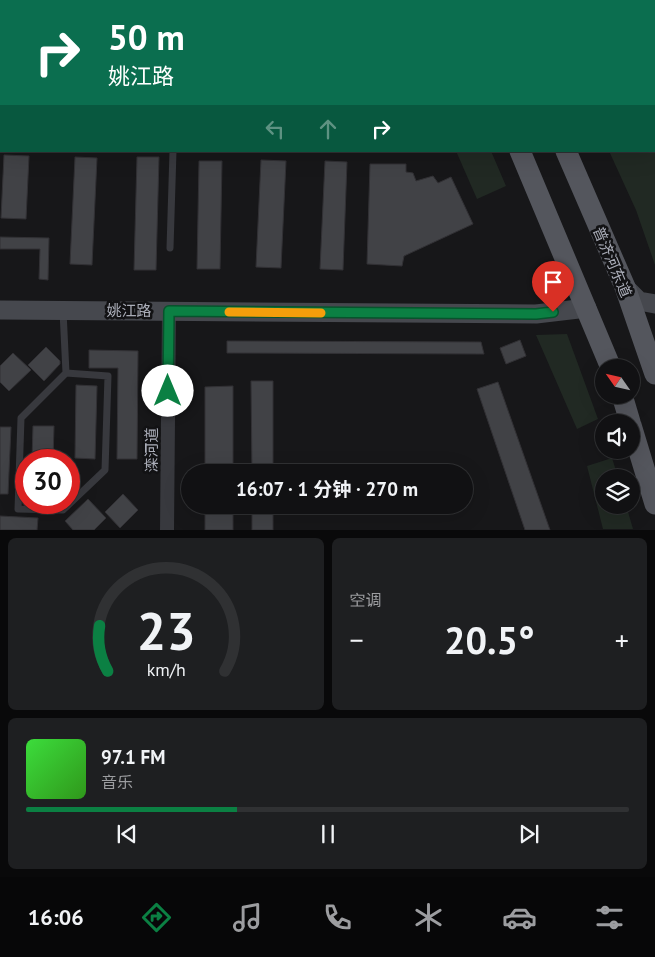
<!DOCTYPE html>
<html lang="zh">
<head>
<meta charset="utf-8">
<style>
  :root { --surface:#111113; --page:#1e1f21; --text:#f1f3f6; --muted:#9c9da0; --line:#303133; --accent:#0b8043 }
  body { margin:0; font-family:"PT Sans","Noto Sans SC",sans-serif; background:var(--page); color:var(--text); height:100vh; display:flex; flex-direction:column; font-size:19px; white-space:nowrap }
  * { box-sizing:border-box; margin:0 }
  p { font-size:16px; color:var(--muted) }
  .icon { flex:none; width:28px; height:28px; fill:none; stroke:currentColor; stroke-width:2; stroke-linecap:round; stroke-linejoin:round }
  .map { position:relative; height:530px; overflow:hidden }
  .panel { display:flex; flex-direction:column; gap:8px; padding:8px; background:#09090a; flex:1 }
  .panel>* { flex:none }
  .hud { position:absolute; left:0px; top:0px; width:655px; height:152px; box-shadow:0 5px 20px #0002,0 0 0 1px var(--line); background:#0b6e4f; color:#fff; overflow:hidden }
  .needle { width:32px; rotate:304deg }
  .buttons { position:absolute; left:595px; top:359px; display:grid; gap:10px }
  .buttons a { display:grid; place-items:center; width:45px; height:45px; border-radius:50%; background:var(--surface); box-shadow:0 5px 20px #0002,0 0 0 1px var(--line); font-size:25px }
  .speed { position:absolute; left:15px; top:449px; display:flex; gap:10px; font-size:25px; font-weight:700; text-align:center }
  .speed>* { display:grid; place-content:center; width:65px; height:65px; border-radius:50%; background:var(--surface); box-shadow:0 5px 20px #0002,0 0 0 1px var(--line); line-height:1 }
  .speed .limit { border:8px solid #d22; background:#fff; color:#111 }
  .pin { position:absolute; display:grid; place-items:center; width:42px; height:42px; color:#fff; margin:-51px -21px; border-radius:50% 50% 50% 0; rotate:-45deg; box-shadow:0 0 5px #0007 }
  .pin .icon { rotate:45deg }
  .me { position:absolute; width:55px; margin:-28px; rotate:0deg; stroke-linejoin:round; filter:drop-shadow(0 0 4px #0008) }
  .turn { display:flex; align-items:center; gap:18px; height:105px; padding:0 25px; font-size:22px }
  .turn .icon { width:65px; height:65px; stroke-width:2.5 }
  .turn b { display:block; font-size:35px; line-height:42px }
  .lanes { display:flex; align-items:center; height:48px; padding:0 25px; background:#0003; justify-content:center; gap:25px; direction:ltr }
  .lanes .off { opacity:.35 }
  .big { font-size:38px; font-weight:700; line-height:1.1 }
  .panel .card { flex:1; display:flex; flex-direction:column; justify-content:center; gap:8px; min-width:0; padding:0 18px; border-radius:8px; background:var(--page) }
  .panel .dial { align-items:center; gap:0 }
  .dial svg { height:130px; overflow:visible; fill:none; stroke:var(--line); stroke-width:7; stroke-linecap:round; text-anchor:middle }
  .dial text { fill:var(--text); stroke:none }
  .song { display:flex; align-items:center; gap:15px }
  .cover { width:60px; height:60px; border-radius:8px; background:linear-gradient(135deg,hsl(120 70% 55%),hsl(110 70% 35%)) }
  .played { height:5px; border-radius:2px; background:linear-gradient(90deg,var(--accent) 35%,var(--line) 35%) }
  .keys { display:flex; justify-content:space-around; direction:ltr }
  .heat { display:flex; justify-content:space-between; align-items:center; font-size:28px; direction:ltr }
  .panel .tiles { flex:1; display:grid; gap:8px; grid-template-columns:1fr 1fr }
  .card:last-child { grid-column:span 2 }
  .trip { position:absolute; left:181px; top:464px; width:292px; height:50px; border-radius:25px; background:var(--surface); box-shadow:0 5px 20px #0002,0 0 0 1px var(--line); font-weight:700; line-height:50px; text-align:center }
  .dock { display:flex; height:80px; justify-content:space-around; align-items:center; background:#070708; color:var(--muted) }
  .dock .icon { width:35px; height:35px }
  .dock .on { color:var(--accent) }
  .dock b { font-size:22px; color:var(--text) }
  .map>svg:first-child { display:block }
  .green { fill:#212923 }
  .building { fill:#414246; stroke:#323135 }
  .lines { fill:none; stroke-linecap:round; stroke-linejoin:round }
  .lane { stroke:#38393e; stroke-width:7 }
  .street { stroke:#38393e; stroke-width:14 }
  .secondary { stroke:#46484e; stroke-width:19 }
  .primary { stroke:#54565d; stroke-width:21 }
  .route-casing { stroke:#07532c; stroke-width:12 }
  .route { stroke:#0b8043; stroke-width:9 }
  .slow { stroke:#f59e0b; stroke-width:9 }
  .labels { text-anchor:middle; stroke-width:5; stroke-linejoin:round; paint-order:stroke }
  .street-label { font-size:15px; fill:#aaadb8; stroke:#121214 }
</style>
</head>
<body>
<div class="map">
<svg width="655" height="530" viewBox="0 0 655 530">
  <rect width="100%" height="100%" fill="#171719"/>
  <path class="green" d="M539 0H655V265L636 210 609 151H654V1Z
    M456 151H491L506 186 477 199Z
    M567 334 598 419 577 429 536 335Z
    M612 458 618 477 604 478V505H626L633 529H603L587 466Z"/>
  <path class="building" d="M4 155 29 156 26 219 1 218Z
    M75 157 97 158 92 265 70 264Z
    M137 157H159L156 270H134Z
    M261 160 286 161 281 268 256 267Z
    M199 161H222L220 269H197Z
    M325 161 347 162 343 270 320 269Z
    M370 164H406V172L413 173 416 181 433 176 438 183 451 177 473 224 404 256 402 266 367 264Z
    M0 237 49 238 48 280 39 279 40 249H0Z
    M520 340 526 356 506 364 500 348Z
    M227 341 481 342 484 354 227 353Z
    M46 347 60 361V364L44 381 28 365Z
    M89 350 138 351 137 459H117L118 368H89Z
    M13 353 31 370 9 391 0 382V366Z
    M251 381H273V472H252Z
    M498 382 550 530H525L477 389Z
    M76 385 97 386 95 459 75 458Z
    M233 386V472H205V387Z
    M33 426H54L53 460H32Z
    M0 427H11L8 494H0Z
    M123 494 138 510 120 528 105 512Z
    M88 499 106 518 94 530H73L65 521Z
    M205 505H233V530H205Z
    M252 505H273V530H252Z
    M0 516 38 518 37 530H0Z"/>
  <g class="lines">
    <path class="lane" d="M174 0V1
      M170 248 173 151
      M63 311 66 373 21 418 18 509 63 510 105 470 108 376 66 373"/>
    <path class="street" d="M167 530 169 311"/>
    <path class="secondary" d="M625 287 639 301 655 304
      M0 310 536 314 587 308"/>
    <path class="primary" d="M454 0 455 1
      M503 0V1
      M520 151 611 368
      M566 151 625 287 655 374
      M622 395 630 422
      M631 425 655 504"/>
  </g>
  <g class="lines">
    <g class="route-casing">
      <path id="route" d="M168 391 169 311 536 314 553 312"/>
    </g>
    <use href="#route" class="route"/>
    <path class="slow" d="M229 312 321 313"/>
  </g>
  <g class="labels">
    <g class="street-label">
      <text transform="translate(612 262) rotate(67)" y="5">普济河东道</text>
      <text x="129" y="316">姚江路</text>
      <text transform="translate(152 450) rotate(-90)" y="5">滦河道</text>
    </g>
  </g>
</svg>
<div class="buttons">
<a><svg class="needle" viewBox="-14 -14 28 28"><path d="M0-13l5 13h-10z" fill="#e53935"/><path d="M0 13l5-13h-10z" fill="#9c9da0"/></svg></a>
<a><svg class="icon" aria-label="sound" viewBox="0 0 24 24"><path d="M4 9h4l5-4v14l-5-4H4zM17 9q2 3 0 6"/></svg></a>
<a><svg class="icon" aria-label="layers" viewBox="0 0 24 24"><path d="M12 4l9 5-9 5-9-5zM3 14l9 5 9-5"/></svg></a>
</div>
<div class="speed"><div class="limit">30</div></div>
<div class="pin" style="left:553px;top:312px;background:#d93025"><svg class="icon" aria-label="arrive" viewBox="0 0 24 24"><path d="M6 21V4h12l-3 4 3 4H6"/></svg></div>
<svg class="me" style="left:168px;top:391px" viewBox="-20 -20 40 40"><circle r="19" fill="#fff"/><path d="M0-13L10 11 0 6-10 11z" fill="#0b8043"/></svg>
<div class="trip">16:07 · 1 分钟 · 270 m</div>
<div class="hud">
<div class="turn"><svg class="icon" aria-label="right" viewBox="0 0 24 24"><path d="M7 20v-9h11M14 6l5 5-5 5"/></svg><div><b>50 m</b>姚江路</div></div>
<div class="lanes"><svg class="icon off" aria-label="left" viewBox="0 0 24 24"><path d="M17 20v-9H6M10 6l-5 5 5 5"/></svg><svg class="icon off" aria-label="ahead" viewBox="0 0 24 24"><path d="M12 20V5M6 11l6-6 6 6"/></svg><svg class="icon" aria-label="right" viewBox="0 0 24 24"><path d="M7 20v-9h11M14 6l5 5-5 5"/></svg></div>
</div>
</div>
<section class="panel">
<div class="tiles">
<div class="card dial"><svg viewBox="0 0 100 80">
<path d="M14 69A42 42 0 1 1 86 69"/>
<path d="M14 69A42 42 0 0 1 9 41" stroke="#0b8043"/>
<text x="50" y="56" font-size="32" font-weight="700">23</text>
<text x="50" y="72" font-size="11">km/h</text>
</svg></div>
<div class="card"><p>空调</p>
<div class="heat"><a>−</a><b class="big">20.5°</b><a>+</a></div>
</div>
<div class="card">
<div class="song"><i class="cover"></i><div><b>97.1 FM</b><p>音乐</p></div></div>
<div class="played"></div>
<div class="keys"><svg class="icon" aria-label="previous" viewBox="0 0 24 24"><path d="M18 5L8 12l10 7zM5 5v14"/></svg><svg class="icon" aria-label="pause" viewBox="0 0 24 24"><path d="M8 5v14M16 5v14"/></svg><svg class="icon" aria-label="next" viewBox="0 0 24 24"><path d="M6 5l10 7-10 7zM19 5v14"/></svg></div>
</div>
</div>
</section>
<nav class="dock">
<b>16:06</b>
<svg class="icon on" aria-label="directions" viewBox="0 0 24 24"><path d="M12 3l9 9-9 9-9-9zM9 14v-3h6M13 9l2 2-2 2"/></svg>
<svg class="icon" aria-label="music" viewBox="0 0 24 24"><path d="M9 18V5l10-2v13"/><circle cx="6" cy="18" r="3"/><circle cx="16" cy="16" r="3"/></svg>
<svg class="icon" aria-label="phone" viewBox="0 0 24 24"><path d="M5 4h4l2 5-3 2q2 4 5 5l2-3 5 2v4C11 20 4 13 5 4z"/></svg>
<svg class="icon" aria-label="climate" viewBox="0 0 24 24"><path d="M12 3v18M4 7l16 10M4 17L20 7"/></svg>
<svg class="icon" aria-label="car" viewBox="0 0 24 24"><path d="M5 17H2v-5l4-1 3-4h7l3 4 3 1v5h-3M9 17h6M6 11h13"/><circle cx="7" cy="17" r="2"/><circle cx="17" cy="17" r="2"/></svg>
<svg class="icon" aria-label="filters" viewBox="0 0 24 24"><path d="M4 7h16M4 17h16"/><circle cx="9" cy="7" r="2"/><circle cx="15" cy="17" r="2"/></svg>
</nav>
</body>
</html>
